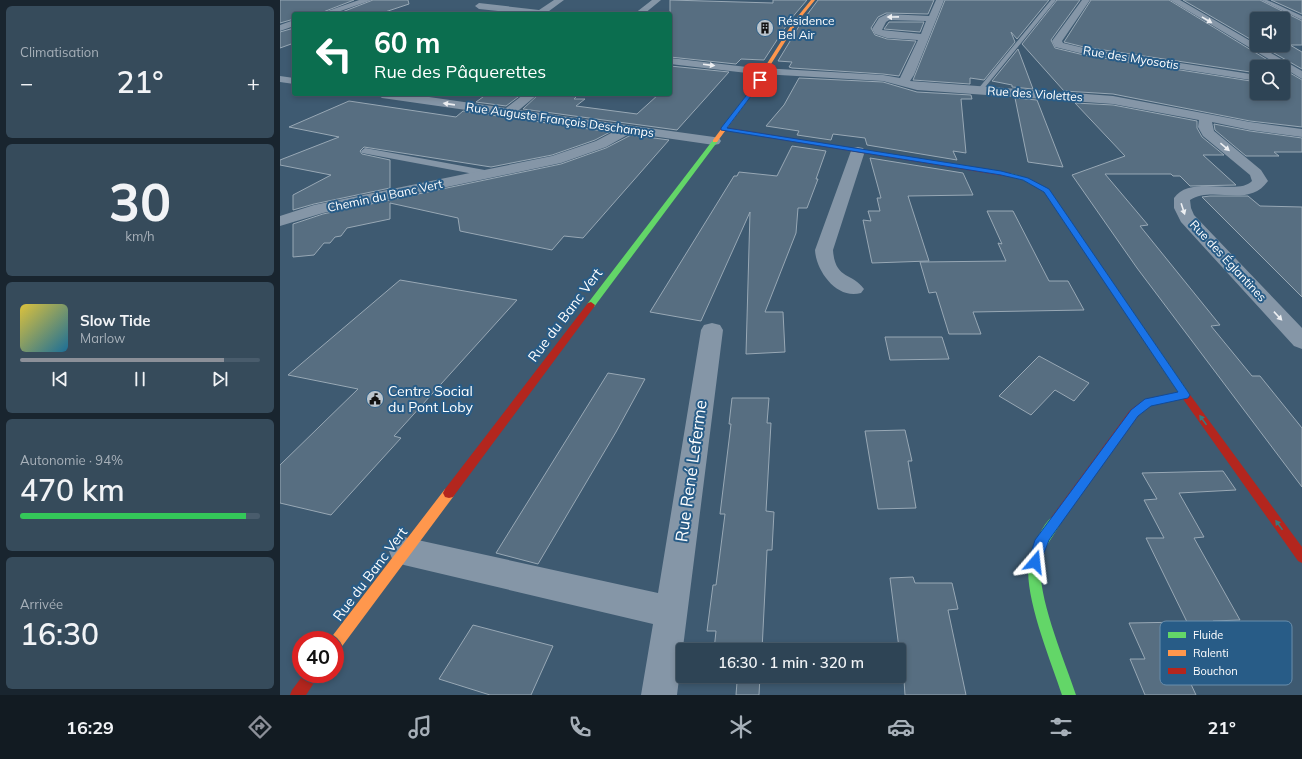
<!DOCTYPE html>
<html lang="fr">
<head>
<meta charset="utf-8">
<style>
  :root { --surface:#2e4455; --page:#364b5b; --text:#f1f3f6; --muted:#a7b0b9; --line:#495c6c; --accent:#8c9099 }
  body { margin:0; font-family:Mulish,sans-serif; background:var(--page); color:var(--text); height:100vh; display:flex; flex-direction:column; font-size:15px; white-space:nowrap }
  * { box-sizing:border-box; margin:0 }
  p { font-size:13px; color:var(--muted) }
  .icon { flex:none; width:22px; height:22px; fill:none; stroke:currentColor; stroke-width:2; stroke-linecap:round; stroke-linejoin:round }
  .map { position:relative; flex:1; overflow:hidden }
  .panel { display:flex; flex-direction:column; gap:6px; padding:6px; background:#19252f; width:280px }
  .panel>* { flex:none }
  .hud { position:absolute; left:12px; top:12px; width:380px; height:84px; border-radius:4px; box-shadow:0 2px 6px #0003,0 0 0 1px var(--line); background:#0b6e4f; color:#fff; overflow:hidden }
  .tools { position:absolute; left:970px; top:12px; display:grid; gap:8px }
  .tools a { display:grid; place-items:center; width:40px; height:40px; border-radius:4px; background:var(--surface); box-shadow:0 2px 6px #0003,0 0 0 1px var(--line); font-size:20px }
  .speed { position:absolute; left:12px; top:631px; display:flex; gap:8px; font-size:20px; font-weight:700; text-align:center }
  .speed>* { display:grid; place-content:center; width:52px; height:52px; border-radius:50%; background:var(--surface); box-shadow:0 2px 6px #0003,0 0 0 1px var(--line); line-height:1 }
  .speed .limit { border:6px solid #d22; background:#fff; color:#111 }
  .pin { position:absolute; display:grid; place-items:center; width:34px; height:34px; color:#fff; margin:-17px; border-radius:8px; box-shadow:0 2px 6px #0006 }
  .me { position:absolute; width:44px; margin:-22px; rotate:17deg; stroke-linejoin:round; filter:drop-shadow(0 0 3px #0008) }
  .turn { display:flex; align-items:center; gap:14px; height:84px; padding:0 16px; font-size:18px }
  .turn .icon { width:52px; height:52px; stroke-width:2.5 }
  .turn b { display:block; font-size:28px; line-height:34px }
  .big { font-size:30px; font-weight:600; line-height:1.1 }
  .panel .widget { flex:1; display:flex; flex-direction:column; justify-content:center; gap:6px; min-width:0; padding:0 14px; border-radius:6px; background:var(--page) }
  .panel .dial { align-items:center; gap:0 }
  .dial b { font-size:52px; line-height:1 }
  .song { display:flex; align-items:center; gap:12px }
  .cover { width:48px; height:48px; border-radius:6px; background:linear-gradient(135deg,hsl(50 70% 55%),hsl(200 70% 35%)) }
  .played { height:4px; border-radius:2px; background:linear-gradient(90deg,var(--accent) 85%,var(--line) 85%) }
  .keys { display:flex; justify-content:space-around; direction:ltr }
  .heat { display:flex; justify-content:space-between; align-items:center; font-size:22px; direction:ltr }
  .charge { height:6px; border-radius:3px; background:linear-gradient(90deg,#34c759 94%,var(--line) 0) }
  .trip { position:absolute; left:396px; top:643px; width:230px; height:40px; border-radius:4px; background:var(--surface); box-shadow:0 2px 6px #0003,0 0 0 1px var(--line); font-weight:600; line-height:40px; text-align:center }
  .dock { display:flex; height:64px; justify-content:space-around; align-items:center; background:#121b22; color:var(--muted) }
  .dock .icon { width:28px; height:28px }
  .dock .current { color:var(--accent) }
  .dock b { font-size:18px; color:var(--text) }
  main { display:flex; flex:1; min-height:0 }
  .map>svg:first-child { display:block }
  .building { fill:#576e81; stroke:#98a8b5 }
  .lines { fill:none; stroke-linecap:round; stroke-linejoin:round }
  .lane { fill:#8596a7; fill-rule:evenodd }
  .street { fill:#8596a7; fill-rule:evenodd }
  .fast { fill:#63d668; fill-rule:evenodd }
  .slow { fill:#ff974d; fill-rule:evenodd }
  .jam { fill:#b3261e; fill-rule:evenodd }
  .oneway { fill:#edeff2 }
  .oneway2 { fill:#377a7f }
  .route { fill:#1a73e8; stroke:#114b97 }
  .labels { text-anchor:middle; stroke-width:4; stroke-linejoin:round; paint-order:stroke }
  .far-poi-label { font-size:12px; fill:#fff; stroke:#285c87; text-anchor:start }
  .far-street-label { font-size:12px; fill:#fff; stroke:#285c87 }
  .street-label { font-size:14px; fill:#fff; stroke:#285c87 }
  .poi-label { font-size:14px; fill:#fff; stroke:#285c87; text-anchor:start }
  .near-street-label { font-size:17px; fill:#fff; stroke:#285c87 }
  .key { fill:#285c87; stroke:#688dab; stroke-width:1 }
  .key-label { font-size:11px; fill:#fff }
</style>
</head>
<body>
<main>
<section class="panel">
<div class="widget"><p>Climatisation</p>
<div class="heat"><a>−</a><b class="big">21°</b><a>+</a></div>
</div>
<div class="widget dial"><b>30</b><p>km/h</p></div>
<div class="widget">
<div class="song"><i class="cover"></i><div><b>Slow Tide</b><p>Marlow</p></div></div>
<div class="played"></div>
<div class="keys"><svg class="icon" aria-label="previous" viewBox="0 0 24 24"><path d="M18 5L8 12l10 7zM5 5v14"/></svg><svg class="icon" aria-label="pause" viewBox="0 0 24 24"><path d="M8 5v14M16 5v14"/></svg><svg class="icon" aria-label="next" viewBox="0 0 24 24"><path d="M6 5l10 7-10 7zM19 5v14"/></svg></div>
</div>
<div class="widget"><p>Autonomie · 94%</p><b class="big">470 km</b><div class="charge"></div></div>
<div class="widget"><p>Arrivée</p><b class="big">16:30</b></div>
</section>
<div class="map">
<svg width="1022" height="695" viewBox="0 0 1022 695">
  <rect width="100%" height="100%" fill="#3e5a71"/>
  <path class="building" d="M0 0H74L38 14H14V19L0 23Z
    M93 0H128L129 4 99 14H57Z
    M390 0 493 3V0H527L510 20 484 60 461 59 456 64 390 57Z
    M538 0H654L648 14 606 13 598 17 591 28 595 35 607 39 636 41 619 76 603 74 512 68 509 67 512 62 498 61 521 23Z
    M665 0H769L737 39 731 32 735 42 704 80 690 78V84L633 80Z
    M777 0H800L771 40 775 48 804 55 977 82V93H1003V69L1022 80V127L970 121 833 94 784 91 742 44Z
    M811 0H889L999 67H977V73L804 47 784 42Z
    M903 0H980L1022 21V45H1010L1022 52V69L980 45H1003V19H977V43Z
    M991 0H1022V14Z
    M609 22H644L640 32 604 29Z
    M14 28V43L0 48V32Z
    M738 49 753 89 732 87V85L712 81Z
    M390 66 449 72 397 130 243 109 259 94H299L294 99H305L296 106 357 114 379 94H390Z
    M519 78 603 82 637 92 691 95 692 99H681L686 153 673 151 677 160 587 145 585 138 553 134 551 140 517 135 519 131 486 126 504 105Z
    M207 94H242L226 106 196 102Z
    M735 98 757 100 783 167 748 162Z
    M69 101 176 117 183 111 330 132 315 140 272 155 211 167 84 147 80 151 82 154 110 160V188L34 204 13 210V195L51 175 0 165V160L59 137 9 127Z
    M795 103 833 105 917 121V128L922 137 944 155H923L956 185 910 186 900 176H893L891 174H825L868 225 860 226 940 325 931 326 972 376H980L1022 428V487L857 268 792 175 845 156Z
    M934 124 970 131 1022 138V152H994L999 156H966L935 130Z
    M351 135 389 140 303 238 284 236 272 250 180 231 178 218 110 203V219L67 228 61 236 55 237 50 243H44L34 255 13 257V224L43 214 281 164 326 148Z
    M512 146 546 151 536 179H538L527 208H518L516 233 485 312H503L505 352 466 354 470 212 421 321 370 312 454 176H457L459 172 497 176Z
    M590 158 683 173 693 195 628 196 649 261 592 263 583 220 591 221 588 211H600L597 198H601Z
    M930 196H968L980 206 1022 207V297L922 197Z
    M707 211H733L769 281H788L804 310 693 312 701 334H669L656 292 649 293 640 262 726 261 718 243 722 244Z
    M120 280 237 300 114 436 121 438 51 515 0 503V465L78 389 8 375Z
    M605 337H662L669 359 610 360Z
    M759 356 809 383 794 401 775 390 751 415 719 396Z
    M328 373 365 379 336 432 258 564 216 553Z
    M452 398H489L487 423H491L486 511 494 512 492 550H487L482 650H434L436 631H427L433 585H436L445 514H440L451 424H449Z
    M625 430 632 461H628L636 508 598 509 585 431Z
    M943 471 956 490 899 493 924 537 914 538 960 620 933 621 948 649 896 652 916 695H865L850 659H865L849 623 907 622 866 538H884L864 500 877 499 862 473Z
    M633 577 635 583H672L678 609 668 610 686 695H625L624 680H619V648L610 578Z
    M193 625 273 646 251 695H210L159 679Z
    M431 676H480L479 695H456L457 682 430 681Z"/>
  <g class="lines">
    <path class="lane" d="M771 0H776L702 91H698V89Z
      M981 0H987L1022 16V20Z
      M85 148 210 171 214 174 210 177 82 153 81 151Z"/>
    <path class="street" d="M79 0H92L52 14H39Z
      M274 0H284L265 14H247L199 9 195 6 199 3 259 10Z
      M372 0H381L364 14H354Z
      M656 0H664L634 75 630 81 833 96 970 122 1022 129V137L970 130 932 122 934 131 981 170 988 181C968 209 934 185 910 200L911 208 914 215 1022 328V349L1014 346 901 222 894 208V198C910 174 959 196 972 181L970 175 923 136 918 127 919 120 833 104 637 90 603 81 467 73 390 64V58L467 67 603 75 620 78 638 40 607 38 595 34 592 29 599 18 607 14 649 16ZM609 20 646 21 641 34 602 30 606 22Z
      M802 0H810L782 41 783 43 804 48 977 75V81L804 54 775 47 772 41Z
      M890 0H900L1022 71V79Z
      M14 20V26L0 31V25Z
      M0 76 14 78V84L0 82Z
      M96 94H128L226 108 244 94H258L239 110 434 137 439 138 441 141 439 144 434 145 351 133 326 147 281 163 43 213 0 226V216L34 205 272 156 316 141 335 131 102 98Z
      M578 147 583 148 585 151 553 250C555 280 572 272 584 289L581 293C557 300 536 271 535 250L571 151 573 148Z
      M432 323 440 325 443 330 397 695H361L373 624 124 565 113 561 109 551 113 541 124 537 378 593 421 330 424 325Z"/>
    <path class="fast" d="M433 140 438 141 314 307H308L307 305 308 303Z
      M730 173 747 178 769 190 908 392 910 395 908 398H902L765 192 743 180 728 176 727 175Z
      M776 515 780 516 782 520C776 534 764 545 761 561 756 595 785 661 796 695H782C771 661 743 595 749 561 750 552 756 541 760 533 764 526 769 517 776 515Z"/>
    <path class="slow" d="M531 0H535L518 21 473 93 437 142H433V140L469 92 514 21Z
      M169 488 173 489 175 493 173 497 60 649 55 651V640L50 639 165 489Z"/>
    <path class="jam" d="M443 127 730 173 733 175 730 177 441 130 440 129Z
      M311 302 315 305 314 307 173 497 169 498 165 497 163 493 165 489 308 303Z
      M905 391 908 392 1022 547V563L1018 561 903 399 871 405 858 416 780 524 776 525 772 524 770 520 772 516 850 410 865 399Z
      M24 674H40L26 695H10L12 690Z"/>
  </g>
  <defs><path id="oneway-solid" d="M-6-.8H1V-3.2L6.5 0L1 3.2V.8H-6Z"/></defs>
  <g class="oneway">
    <use href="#oneway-solid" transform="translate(613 17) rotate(179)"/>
    <use href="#oneway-solid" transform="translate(927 20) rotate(31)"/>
    <use href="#oneway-solid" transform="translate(429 65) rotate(7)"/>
    <use href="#oneway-solid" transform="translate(169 104) rotate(-172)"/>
    <use href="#oneway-solid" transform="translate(945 147) rotate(40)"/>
    <use href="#oneway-solid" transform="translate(903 209) rotate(72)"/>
    <use href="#oneway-solid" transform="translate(998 316) rotate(47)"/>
  </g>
  <g class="oneway2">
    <use href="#oneway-solid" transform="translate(923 420) rotate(-126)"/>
    <use href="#oneway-solid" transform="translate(999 525) rotate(-126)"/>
  </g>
  <path class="route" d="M480 78 483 80 447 128 721 171 748 178 769 189 908 392 910 395 908 398 871 406 858 416 769 540 759 566 755 568 750 566 748 562 755 540 851 410 865 399 898 392 764 192 743 180 721 175 441 130V128Z"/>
  <defs>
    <g id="building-disc" transform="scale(0.9)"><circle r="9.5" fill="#bbc5cd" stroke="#285c87"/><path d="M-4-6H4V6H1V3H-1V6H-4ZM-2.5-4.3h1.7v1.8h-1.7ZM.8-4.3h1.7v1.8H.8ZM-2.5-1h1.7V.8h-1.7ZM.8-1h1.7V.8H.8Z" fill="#111"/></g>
    <g id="civic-disc" transform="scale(0.9)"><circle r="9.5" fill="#bbc5cd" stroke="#285c87"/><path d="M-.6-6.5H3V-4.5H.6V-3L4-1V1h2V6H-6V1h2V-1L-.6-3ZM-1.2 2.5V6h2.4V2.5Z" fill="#111"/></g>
  </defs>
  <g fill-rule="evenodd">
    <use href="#building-disc" x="485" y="28"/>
    <use href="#civic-disc" x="95" y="399"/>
  </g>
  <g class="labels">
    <g class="far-poi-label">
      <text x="498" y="25">Résidence<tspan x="498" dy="14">Bel Air</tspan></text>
    </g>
    <g class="far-street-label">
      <text transform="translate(851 58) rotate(9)" y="4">Rue des Myosotis</text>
      <text transform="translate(755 94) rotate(4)" y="4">Rue des Violettes</text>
      <text transform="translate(280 120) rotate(8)" y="4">Rue Auguste François Deschamps</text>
      <text transform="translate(105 196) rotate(-12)" y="4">Chemin du Banc Vert</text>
      <text transform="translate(948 261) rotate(47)" y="4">Rue des Églantines</text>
    </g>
    <g class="street-label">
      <text transform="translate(285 315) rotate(-53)" y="5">Rue du Banc Vert</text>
      <text transform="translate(90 574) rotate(-53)" y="5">Rue du Banc Vert</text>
    </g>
    <g class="poi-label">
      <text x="108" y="396">Centre Social<tspan x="108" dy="16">du Pont Loby</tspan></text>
    </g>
    <g class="near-street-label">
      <text transform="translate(411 471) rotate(-82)" y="6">Rue René Leferme</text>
    </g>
  </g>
  <rect x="880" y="621" width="132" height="64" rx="6" class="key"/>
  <rect x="888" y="632" width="18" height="6" fill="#63d668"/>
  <rect x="888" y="650" width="18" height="6" fill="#ff974d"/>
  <rect x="888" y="668" width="18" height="6" fill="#b3261e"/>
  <g class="key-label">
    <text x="913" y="639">Fluide</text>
    <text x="913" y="657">Ralenti</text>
    <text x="913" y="675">Bouchon</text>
  </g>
</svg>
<div class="tools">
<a><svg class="icon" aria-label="sound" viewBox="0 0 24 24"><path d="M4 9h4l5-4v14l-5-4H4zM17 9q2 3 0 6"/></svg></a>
<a><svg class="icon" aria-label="search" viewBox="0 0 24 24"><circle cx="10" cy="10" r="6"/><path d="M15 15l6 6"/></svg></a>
</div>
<div class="speed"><div class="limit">40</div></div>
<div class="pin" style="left:480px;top:80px;background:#d93025"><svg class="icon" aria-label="arrive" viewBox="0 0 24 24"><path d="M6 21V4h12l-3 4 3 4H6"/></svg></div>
<svg class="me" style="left:755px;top:562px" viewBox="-20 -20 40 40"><path d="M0-17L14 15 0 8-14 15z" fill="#1a73e8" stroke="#fff" stroke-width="4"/></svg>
<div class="trip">16:30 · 1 min · 320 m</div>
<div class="hud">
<div class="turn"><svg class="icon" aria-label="left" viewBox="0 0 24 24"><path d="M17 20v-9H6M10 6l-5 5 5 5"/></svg><div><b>60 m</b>Rue des Pâquerettes</div></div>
</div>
</div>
</main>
<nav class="dock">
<b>16:29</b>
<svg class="icon current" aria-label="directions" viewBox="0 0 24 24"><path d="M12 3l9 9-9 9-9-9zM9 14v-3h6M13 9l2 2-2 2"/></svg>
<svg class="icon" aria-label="music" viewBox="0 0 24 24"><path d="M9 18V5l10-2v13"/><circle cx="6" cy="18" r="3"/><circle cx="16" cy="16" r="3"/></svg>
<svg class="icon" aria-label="phone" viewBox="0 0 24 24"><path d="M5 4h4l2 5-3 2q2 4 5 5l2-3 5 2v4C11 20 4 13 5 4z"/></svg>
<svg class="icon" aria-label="climate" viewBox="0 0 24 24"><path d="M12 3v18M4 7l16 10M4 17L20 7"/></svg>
<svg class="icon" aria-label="car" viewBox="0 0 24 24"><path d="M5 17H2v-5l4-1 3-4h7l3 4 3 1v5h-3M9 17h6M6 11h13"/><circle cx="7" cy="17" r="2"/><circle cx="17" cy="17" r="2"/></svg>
<svg class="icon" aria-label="filters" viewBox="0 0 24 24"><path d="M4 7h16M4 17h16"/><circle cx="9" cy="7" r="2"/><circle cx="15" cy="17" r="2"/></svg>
<b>21°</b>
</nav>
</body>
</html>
